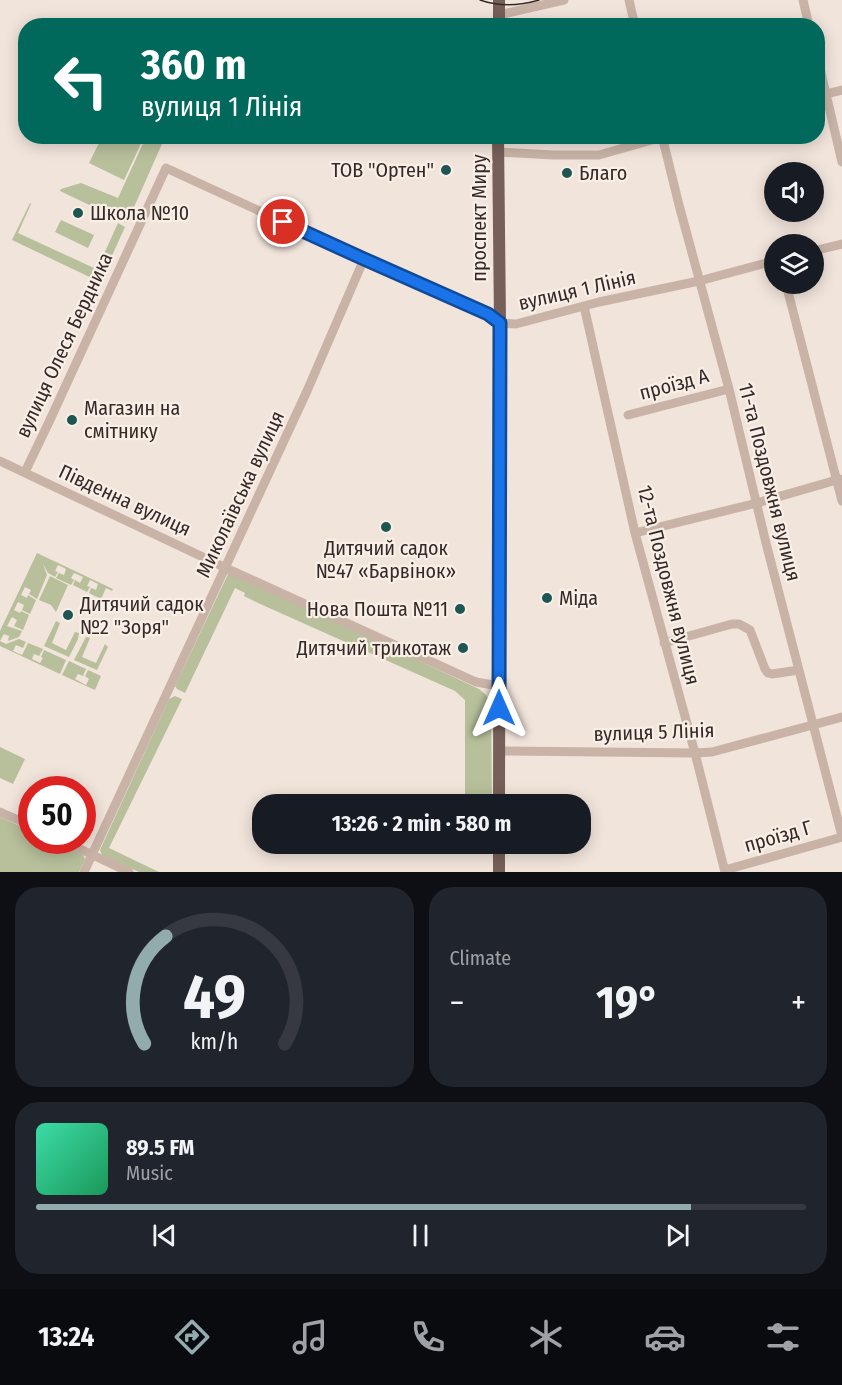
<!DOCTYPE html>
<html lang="en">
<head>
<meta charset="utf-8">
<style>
  :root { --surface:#171b24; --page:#20242c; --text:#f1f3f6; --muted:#9ea1a6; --line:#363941; --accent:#92acad }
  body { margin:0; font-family:"Fira Sans Condensed",sans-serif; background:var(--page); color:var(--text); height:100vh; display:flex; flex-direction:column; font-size:22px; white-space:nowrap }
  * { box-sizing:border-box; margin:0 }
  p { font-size:20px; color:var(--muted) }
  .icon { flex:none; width:33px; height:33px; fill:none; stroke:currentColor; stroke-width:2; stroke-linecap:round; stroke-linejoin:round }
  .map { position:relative; height:872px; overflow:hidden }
  .sheet { display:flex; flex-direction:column; gap:15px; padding:15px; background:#0d0f14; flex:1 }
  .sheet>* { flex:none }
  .top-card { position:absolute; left:18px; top:18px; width:807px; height:126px; border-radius:24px; box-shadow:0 3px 15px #0003; background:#00695c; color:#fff; overflow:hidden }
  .fabs { position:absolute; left:764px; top:162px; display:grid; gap:12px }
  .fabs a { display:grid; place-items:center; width:60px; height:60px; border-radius:50%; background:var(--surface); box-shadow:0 3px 15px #0003; font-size:30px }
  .speed { position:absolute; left:18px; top:776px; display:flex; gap:12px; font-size:30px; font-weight:700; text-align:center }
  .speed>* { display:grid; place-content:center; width:78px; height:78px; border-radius:50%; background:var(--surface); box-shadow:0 3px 15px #0003; line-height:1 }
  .speed .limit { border:9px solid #d22; background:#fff; color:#111 }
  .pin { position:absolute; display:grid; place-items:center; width:51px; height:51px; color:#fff; margin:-26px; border:3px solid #fff; border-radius:50%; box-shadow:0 2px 6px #0007 }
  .me { position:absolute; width:66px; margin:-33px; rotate:0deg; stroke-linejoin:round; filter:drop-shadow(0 0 4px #0008) }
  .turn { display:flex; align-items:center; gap:21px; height:126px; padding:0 24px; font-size:27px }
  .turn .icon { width:78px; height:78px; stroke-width:2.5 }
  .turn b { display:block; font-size:42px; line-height:51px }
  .big { font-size:45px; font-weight:700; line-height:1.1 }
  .sheet .widget { flex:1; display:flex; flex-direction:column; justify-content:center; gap:9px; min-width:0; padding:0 21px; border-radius:24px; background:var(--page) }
  .sheet .dial { align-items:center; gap:0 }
  .dial svg { height:156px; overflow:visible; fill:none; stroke:var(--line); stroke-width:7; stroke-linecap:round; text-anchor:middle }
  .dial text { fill:var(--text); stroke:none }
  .song { display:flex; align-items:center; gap:18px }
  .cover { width:72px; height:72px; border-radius:9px; background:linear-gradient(135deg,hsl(160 70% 55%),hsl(150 70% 35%)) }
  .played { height:6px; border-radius:3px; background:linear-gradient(90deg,var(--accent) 85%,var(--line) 85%) }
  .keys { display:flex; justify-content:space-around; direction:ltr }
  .heat { display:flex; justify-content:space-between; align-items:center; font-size:33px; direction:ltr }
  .sheet .tiles { flex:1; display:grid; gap:15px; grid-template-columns:1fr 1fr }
  .widget:last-child { grid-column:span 2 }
  .trip { position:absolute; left:252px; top:794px; width:339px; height:60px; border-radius:24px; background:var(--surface); box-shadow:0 3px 15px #0003; font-weight:700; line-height:60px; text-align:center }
  .menu { display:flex; height:96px; justify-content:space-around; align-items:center; background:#090b0e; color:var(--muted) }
  .menu .icon { width:42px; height:42px }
  .menu .active { color:var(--accent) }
  .menu b { font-size:27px; color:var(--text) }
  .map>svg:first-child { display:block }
  .green { fill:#b7bf9b }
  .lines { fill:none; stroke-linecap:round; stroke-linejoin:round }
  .minor { stroke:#c9b3a7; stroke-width:9 }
  .major { stroke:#776059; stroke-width:12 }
  .tram { stroke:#352a28; stroke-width:1.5 }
  .route-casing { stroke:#114b97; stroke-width:15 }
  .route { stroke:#1a73e8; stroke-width:10 }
  .poi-dot { fill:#1e5653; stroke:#f9efe7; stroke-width:2 }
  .labels { text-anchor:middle; stroke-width:4.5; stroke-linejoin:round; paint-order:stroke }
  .poi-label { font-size:20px; fill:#352a28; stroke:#f9efe7; text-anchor:start }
  .street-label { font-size:20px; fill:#352a28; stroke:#f9efe7 }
</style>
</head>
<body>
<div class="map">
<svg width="842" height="872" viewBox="0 0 842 872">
  <rect width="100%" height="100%" fill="#f1e4db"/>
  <path class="green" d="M102 137H144L124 180 89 163Z
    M146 137H165L127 223 60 191 61 189 81 183 118 198Z
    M30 203 31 204 18 233 94 268 98 267 118 223 125 227 100 282 12 240Z
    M61 220 94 235 88 248 55 232Z
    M37 553 113 589 112 591 106 588 101 599 89 593 91 588 96 590 98 584 90 580 87 586 90 587 87 592 73 585 75 580 80 583 83 577 74 573 71 578 74 580 71 585 56 578 59 573 64 575 66 569 58 565 55 571 58 572 55 577 48 573 43 564 47 575 37 599 29 594 31 590 25 587 21 595 27 598 28 595 36 600 30 614 22 610 24 605 18 602 14 610 20 613 21 611 29 615 23 630 14 626 17 620 12 617 7 626 22 631 19 637 8 641 9 636 4 634 0 641V631Z
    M229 572H231L479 689 486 695 491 703 492 804H478V799H465V700L455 691 258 603 244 596 245 593 235 588 185 693 177 689 175 686Z
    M50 576 68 585 56 612 51 605 39 600Z
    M56 621 60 623 52 643 66 650 75 632 79 633 78 639 69 657 44 646Z
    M86 637 90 638 82 657 96 663 105 644 108 647 97 670 74 660Z
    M19 639 26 642 23 648 16 645 13 651 22 655 28 643 43 649 39 656 34 654 32 659 40 663 43 658 41 657 44 650 66 660 60 674 0 646V641L6 644Z
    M69 661 86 669 83 676 78 674 75 679 86 685 89 679 85 676 88 670 101 676 95 690 62 675Z
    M175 696 182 699 109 848 159 872H139L102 855 100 850 169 699Z
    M0 747 25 759 13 784 0 778Z
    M0 817 31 831 32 840H51L83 855 85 859 79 872H0Z"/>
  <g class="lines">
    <path class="minor" d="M629 0 635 26
      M803 0 809 26
      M499 15 564 0
      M818 60 842 162
      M818 96 842 90
      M662 136 679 205 729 389 766 543 842 836
      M498 152 553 155H599L666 136
      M813 251 842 244
      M786 284 842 501
      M584 306 635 533 695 753 725 872
      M628 415 729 389
      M0 461 226 568 476 682 499 686
      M25 472 49 422 166 168 364 259 488 314 500 323 516 324 599 302 699 281 774 261
      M635 533 757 503 840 479
      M664 643 732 624H739L750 630 765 669 768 673 772 674 799 670
      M499 751 695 753 712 752 842 717
      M0 812 32 826
      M61 840 129 872
      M725 870 842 837
      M84 872 307 391 364 259"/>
    <path class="major" d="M499 26V0
      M498 136 500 323 499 804
      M499 872V843"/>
    <path class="tram" d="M480 0C500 7 519 6 539 0"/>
  </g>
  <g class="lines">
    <g class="route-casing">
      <path id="route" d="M283 222 364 259 488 314 500 323 499 708"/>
    </g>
    <use href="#route" class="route"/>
  </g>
  <g class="poi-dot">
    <circle cx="446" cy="170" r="6"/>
    <circle cx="567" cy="173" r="6"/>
    <circle cx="78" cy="213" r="6"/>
    <circle cx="72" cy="420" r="6"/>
    <circle cx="386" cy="527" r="6"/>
    <circle cx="547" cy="598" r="6"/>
    <circle cx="460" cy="609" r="6"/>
    <circle cx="68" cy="615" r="6"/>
    <circle cx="463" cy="648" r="6"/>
  </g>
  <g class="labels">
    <g class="poi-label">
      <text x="434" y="177" text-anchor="end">ТОВ "Ортен"</text>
      <text x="579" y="180">Благо</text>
      <text x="90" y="220">Школа №10</text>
      <text x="84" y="415">Магазин на<tspan x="84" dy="23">смітнику</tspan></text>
      <text x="386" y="555" text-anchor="middle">Дитячий садок<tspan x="386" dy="23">№47 «Барвінок»</tspan></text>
      <text x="559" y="605">Міда</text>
      <text x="80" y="611">Дитячий садок<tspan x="80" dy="23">№2 "Зоря"</tspan></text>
      <text x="448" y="616" text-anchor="end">Нова Пошта №11</text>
      <text x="451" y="655" text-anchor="end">Дитячий трикотаж</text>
    </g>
    <g class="street-label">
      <text transform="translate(479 218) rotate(-90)" y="7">проспект Миру</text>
      <text transform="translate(577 290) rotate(-13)" y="7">вулиця 1 Лінія</text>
      <text transform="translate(64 345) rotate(-65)" y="7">вулиця Олеся Бердника</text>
      <text transform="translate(674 384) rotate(-15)" y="7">проїзд А</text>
      <text transform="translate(770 482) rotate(76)" y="7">11-та Поздовжня вулиця</text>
      <text transform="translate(240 494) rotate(-65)" y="7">Миколаївська вулиця</text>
      <text transform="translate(125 500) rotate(25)" y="7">Південна вулиця</text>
      <text transform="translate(669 585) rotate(76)" y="7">12-та Поздовжня вулиця</text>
      <text transform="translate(654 732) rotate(-2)" y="7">вулиця 5 Лінія</text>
      <text transform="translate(778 836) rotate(-16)" y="7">проїзд Г</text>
    </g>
  </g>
</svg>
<div class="fabs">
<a><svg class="icon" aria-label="sound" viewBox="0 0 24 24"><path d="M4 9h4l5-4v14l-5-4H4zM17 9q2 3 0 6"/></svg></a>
<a><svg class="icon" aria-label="layers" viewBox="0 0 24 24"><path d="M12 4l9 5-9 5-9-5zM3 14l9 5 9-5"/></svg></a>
</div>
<div class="speed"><div class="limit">50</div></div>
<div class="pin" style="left:283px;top:222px;background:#d93025"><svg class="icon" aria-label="arrive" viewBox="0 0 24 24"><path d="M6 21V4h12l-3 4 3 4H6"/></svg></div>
<svg class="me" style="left:499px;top:708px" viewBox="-20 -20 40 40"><path d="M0-17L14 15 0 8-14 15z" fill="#1a73e8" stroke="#fff" stroke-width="4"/></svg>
<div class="trip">13:26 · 2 min · 580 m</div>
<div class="top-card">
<div class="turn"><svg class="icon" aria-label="left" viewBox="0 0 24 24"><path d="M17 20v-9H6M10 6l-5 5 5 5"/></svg><div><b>360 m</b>вулиця 1 Лінія</div></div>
</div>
</div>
<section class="sheet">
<div class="tiles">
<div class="widget dial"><svg viewBox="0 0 100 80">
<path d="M14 69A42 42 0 1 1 86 69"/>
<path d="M14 69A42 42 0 0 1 25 14" stroke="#92acad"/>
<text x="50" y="56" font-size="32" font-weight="700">49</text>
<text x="50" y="72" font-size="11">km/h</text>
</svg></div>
<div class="widget"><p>Climate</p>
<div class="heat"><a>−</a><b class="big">19°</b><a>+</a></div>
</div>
<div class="widget">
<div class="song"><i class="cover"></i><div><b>89.5 FM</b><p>Music</p></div></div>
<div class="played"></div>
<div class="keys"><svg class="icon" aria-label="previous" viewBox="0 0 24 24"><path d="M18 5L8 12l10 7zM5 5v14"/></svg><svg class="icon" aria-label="pause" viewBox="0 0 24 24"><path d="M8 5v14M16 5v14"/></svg><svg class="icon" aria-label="next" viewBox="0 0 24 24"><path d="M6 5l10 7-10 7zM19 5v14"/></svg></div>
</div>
</div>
</section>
<nav class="menu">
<b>13:24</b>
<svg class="icon active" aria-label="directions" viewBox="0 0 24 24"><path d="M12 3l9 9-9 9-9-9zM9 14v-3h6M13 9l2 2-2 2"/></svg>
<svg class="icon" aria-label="music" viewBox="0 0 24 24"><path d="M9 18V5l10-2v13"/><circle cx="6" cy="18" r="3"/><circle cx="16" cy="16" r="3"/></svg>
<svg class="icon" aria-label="phone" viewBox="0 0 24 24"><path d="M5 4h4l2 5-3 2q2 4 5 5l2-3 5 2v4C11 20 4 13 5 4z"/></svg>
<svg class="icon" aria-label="climate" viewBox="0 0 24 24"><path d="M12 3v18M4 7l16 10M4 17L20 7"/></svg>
<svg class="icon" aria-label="car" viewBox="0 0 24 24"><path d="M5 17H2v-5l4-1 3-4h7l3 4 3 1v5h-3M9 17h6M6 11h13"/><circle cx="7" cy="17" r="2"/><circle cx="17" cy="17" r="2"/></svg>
<svg class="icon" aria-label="filters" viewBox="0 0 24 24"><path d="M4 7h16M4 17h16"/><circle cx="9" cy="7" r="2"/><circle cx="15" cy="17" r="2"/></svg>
</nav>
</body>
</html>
